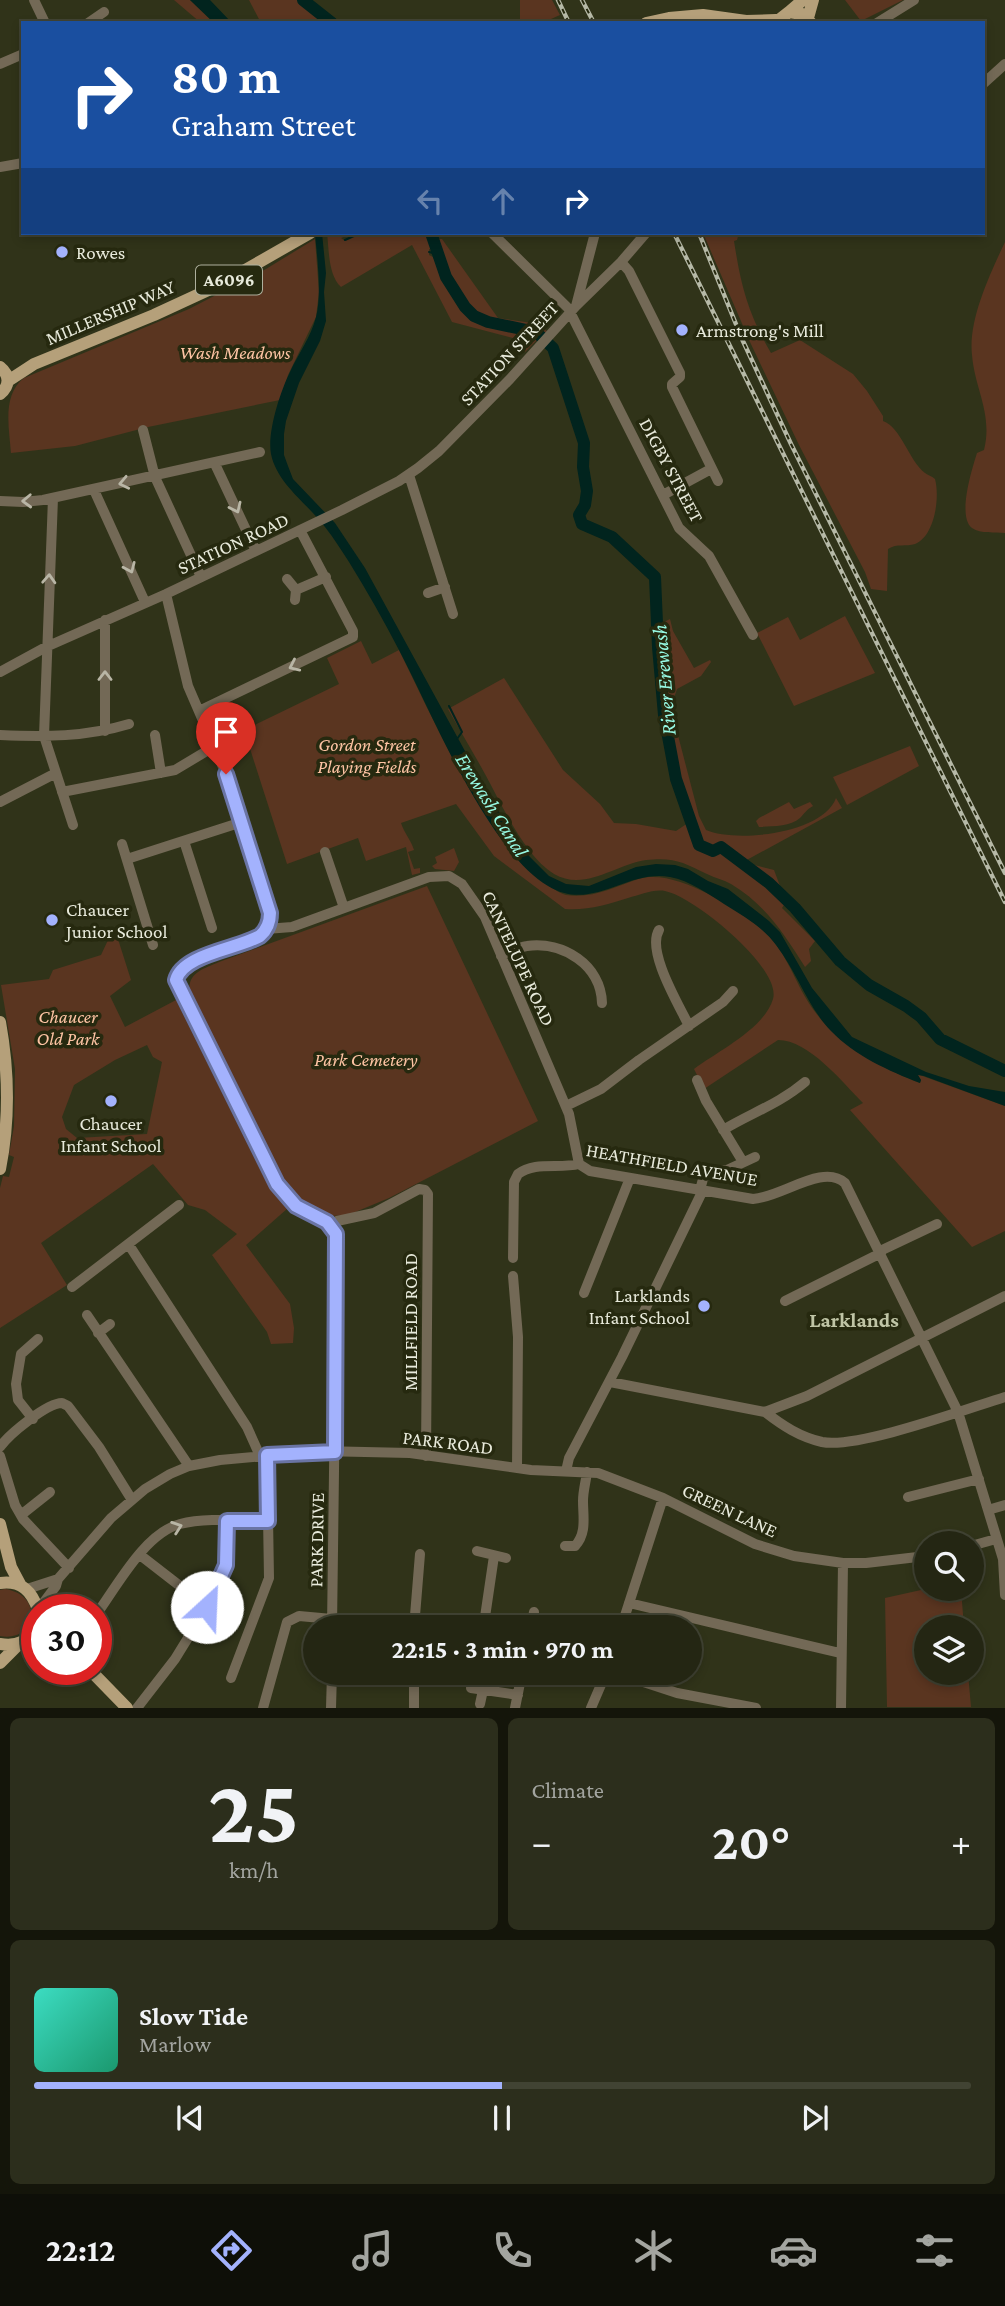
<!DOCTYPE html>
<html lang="en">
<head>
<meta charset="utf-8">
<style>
  :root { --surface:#242613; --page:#2c2e1c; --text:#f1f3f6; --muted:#a3a5a0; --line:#414333; --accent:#a3b2fd }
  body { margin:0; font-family:"Crimson Pro",serif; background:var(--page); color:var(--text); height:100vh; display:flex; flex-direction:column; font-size:26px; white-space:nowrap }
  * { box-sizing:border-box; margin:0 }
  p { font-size:23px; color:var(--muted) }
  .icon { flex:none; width:38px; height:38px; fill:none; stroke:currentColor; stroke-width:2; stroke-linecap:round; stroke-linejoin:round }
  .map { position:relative; height:1708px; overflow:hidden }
  .details { display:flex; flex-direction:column; gap:10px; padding:10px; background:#14150a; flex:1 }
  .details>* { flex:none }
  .top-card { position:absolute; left:21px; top:21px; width:964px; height:214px; border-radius:0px; box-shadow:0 4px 10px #0003,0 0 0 2px var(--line); background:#1a4fa0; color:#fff; overflow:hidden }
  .controls { position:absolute; left:914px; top:1531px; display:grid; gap:14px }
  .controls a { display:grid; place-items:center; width:70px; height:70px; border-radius:50%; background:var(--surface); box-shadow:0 4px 10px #0003,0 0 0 2px var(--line); font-size:35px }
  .speed { position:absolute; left:21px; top:1594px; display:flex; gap:14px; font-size:35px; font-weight:700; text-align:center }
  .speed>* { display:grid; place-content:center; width:91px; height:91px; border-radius:50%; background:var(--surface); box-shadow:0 4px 10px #0003,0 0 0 2px var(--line); line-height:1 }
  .speed .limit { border:10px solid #d22; background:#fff; color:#111 }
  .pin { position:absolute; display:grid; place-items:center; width:60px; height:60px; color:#fff; margin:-72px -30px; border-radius:50% 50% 50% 0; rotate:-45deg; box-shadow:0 0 7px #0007 }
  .pin .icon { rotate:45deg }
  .me { position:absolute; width:77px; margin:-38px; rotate:25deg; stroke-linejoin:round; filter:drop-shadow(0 0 5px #0008) }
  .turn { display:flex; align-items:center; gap:24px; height:147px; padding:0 35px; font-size:32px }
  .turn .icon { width:91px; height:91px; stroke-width:2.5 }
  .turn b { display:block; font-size:49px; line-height:60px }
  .lanes { display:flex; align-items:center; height:66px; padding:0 35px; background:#0003; justify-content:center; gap:35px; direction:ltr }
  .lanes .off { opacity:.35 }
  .big { font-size:52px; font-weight:700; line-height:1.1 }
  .details .widget { flex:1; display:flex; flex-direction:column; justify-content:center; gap:10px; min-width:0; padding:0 24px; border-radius:10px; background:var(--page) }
  .details .dial { align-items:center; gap:0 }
  .dial b { font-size:91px; line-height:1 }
  .song { display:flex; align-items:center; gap:21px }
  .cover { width:84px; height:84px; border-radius:10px; background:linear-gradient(135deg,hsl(170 70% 55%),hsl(160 70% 35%)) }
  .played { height:7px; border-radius:4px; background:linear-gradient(90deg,var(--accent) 50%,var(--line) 50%) }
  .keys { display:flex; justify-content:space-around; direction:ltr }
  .heat { display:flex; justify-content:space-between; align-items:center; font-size:38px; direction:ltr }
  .details .tiles { flex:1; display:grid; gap:10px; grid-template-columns:1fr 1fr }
  .widget:last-child { grid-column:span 2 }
  .trip { position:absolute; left:303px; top:1615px; width:399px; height:70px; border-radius:35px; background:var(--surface); box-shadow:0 4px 10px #0003,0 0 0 2px var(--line); font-weight:700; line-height:70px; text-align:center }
  .tabs { display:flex; height:112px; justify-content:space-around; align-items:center; background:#0e0f08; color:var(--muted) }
  .tabs .icon { width:49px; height:49px }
  .tabs .active { color:var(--accent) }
  .tabs b { font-size:32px; color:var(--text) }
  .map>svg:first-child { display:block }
  .green { fill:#5a3520; fill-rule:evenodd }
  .water { fill:#01241e }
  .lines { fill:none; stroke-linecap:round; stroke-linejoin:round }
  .stream { stroke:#01241e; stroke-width:2 }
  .river { stroke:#01241e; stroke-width:12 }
  .minor { stroke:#736956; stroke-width:10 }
  .major { stroke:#b5a07a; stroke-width:12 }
  .rail-casing { stroke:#b6b9a7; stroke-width:4.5 }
  .rail { stroke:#26290f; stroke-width:2; stroke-dasharray:5; stroke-linecap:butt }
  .oneway { stroke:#b9b6a6 }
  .route-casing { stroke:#6a74a4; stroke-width:18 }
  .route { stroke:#a3b2fd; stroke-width:12 }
  .poi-dot { fill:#a3b2fd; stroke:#26290f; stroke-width:2.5 }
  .labels { text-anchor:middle; stroke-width:7; stroke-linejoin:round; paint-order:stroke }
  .shield { fill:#26290f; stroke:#aeb09e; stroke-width:2 }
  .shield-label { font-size:18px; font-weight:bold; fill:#e8eadb }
  .poi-label { font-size:19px; fill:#e8eadb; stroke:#26290f; text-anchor:start }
  .street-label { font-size:19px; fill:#e8eadb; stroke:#26290f }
  .park-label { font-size:19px; font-style:italic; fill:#fec4a4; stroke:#26290f }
  .water-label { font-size:21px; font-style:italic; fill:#97fae4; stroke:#26290f }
  .neighbourhood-label { font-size:21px; font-weight:bold; fill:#bfc4a5; stroke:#26290f }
</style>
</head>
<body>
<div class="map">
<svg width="1005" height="1708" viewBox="0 0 1005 1708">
  <rect width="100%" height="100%" fill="#303319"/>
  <path class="green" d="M174 0H190L214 23H201Z
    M249 0H302L330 23H261Z
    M520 0H552L560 15 542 23H520Z
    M845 0H903L861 21Z
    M327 233H355L341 238 345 241 364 233H427L433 250 429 249V255L433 257C448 293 462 319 502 327 514 329 529 330 539 338L525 352 513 338 452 322 412 245 341 287C328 275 329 249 327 233Z
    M703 233H739L737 240 734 241C741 286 748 313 771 353L800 340 853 374 867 391 883 416V421C901 427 909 461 925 473 929 476 932 476 935 479 940 497 935 536 915 544 906 547 897 543 888 549L887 591 871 589 865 572 799 445 750 342Z
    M315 239 319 292 316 317 288 375 280 400 148 427 75 446 11 453C9 427 2 395 24 378L189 309 266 269Z
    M435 239H442L498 318 539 324 547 331 544 334C531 325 516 326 501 323 461 315 447 274 435 239Z
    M1005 242V533C995 532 981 534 972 528 957 517 972 469 977 453L984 450C993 414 975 390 972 355 968 320 990 274 1005 242Z
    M845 616 875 673 794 706 757 633 788 617 800 640Z
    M670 619 673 631 694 668 710 660 711 662 701 676 677 689 672 704 674 720 699 816 706 830C736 843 823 834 836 798L842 808 743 862 774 870 780 886 790 896 782 908 815 941 809 949 811 961 805 967C785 935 765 904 731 884 724 880 715 878 707 874 683 862 674 857 646 860 616 864 585 892 554 874 524 855 502 805 485 774 473 752 460 731 448 709L504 678 563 770 600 804 614 823 636 824 676 831 694 819 675 758 669 725 665 699 662 623Z
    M361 641 372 664 399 650C428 709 455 769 491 823 501 837 511 853 523 865 529 871 537 876 544 881 551 887 558 893 566 895 592 899 615 887 638 879 674 868 729 904 758 926 781 943 791 971 804 995 829 1040 874 1065 920 1083L921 1080 917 1074 1005 1106V1231L972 1247 850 1110 863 1103C842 1082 809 1040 778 1040L704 1089 694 1069C718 1051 764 1029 773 999 782 968 693 896 665 891 653 889 640 895 628 898 609 904 586 911 565 909L494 856 456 804 401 823C404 833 411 840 414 850L408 852 414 869 420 868V873L412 875 406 847 366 861 358 838 287 864 244 730 339 684 327 658Z
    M910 746 919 766 847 805 833 777Z
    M789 802 794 809 810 802 813 806C806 810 805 813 800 818 790 827 772 826 759 827L756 821 759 818Z
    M454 848 459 862 454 871 435 869 432 866 437 863 435 857Z
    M427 886 538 1121 389 1198 348 1215 331 1216 311 1210 293 1196 281 1179 190 994C186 973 203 969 219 962Z
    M117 936 131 980 110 996 125 1027 176 1000 265 1179 288 1208 246 1245 290 1304 294 1328 293 1343 271 1344 267 1332 212 1255 237 1234 205 1210 188 1205 153 1164 41 1243 67 1285 0 1328V1188L3 1176 9 1177 14 1157 9 1155 14 1126 15 1069 1 985 49 979 53 970 101 955 109 938ZM147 1045 153 1057 162 1062 147 1134 77 1138 66 1129 62 1117 74 1085 115 1060Z
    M5 1589C45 1595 36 1643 0 1636V1590Z
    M961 1589 964 1627 926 1628V1673H968L971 1707H887L885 1598 921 1590Z"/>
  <path class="water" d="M190 0H210L232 23H214Z
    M315 233H322L326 273 324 292 326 321 320 341 299 383 286 421 284 434V455L288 466 293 479 335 523 365 568 495 806 529 856 549 876 566 884 589 886 636 867 656 864 675 865 688 869 708 881 728 889 769 921 780 932 812 988 852 1037 926 1072 969 1086 1005 1092V1106L924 1076 918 1075 921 1080 920 1083C889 1071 855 1056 831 1031 807 1006 797 972 776 945 763 927 743 916 724 904 707 893 690 881 670 877 626 869 592 913 548 886 487 849 433 715 400 652 384 621 367 591 349 562 341 550 334 538 325 527 308 504 277 484 271 454 267 433 280 392 290 372 298 354 311 337 316 317 322 294 317 257 315 233Z"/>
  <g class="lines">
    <path class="stream" d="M345 240 360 233
      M429 252 437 254
      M449 706 462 732 457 739"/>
    <path class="river" d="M303 0 332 23
      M431 233 446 277 465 307 474 316 488 322 536 332 553 348 584 443 583 467 587 491 585 505 579 515 582 524 612 537 655 577 658 647 664 715 676 779 699 845 713 851 721 847 769 883 795 908 840 961 869 985 906 1006 921 1017 940 1039 1005 1071"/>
    <path class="minor" d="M34 0 45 23
      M88 23 104 12
      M877 23 914 0
      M0 64 23 54
      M984 83 1005 64
      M0 167 23 163
      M492 233 568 308 679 528 709 556 753 635
      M621 262 629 271 680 373V377L672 384V387L718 481
      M576 306 621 262 646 233
      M143 430 155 477 201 577
      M215 464 256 551
      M409 475 453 614
      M94 490 145 602
      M663 495 711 469
      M53 498 44 736 73 825
      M0 501 23 502 43 500 260 452
      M287 579 296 590 295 600
      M296 590 326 577
      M428 593 445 587
      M166 594 188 686 226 774 270 918 266 929 260 937C238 948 182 954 176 980L277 1184 296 1206 329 1224 337 1238 332 1628
      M105 620V731
      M0 672 46 647 166 594 342 510 399 481 418 468 439 451 510 379 576 306 595 233
      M199 711 353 637V631L300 530
      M0 735C45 737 86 737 129 724
      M155 735 161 773
      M62 792 175 770 215 746
      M0 802 56 773
      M184 841 212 928
      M122 844 153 945
      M325 852 344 908
      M127 859 242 822
      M266 929 292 927 429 877 449 876 462 884 485 917 569 1114 579 1164
      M659 930C646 951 679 1005 689 1026
      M501 956C510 952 518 947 527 946 563 941 601 965 602 1003
      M697 1080 706 1101 743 1162
      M566 1106 601 1089 639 1060 723 1002 733 991
      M723 1130C751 1113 779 1104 805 1082
      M579 1164 590 1171 753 1199C782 1197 823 1163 845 1183L958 1412 1003 1559 1005 1595
      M700 1190 703 1179 708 1172 727 1170 755 1157
      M331 1226 337 1221 374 1213 419 1189 425 1190 428 1194 426 1456
      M129 1245 247 1427 260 1456
      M880 1251 937 1224
      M513 1258 514 1182 518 1174C535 1161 559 1169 579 1164
      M513 1276 518 1337 517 1468
      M72 1287 179 1205
      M584 1293 630 1178
      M785 1301 881 1253
      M87 1315 189 1466
      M98 1333 110 1324
      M610 1382 765 1412C783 1426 800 1437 822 1442 858 1449 966 1409 1005 1397
      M765 1412 807 1396 1005 1296
      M33 1419 18 1400 16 1384 21 1354 38 1339
      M0 1447C9 1434 47 1403 62 1403L68 1406 99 1447 132 1500
      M0 1456 15 1505 23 1519 69 1568
      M566 1471 569 1458 622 1357 703 1190
      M908 1497 979 1479
      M988 1510 1005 1505
      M21 1515 50 1492
      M565 1546H575C587 1533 583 1517 583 1501 583 1491 586 1481 587 1472
      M971 1546 996 1539
      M477 1551 506 1558
      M140 1555 207 1607
      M494 1556 485 1617 490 1624 501 1628
      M27 1589 58 1579
      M629 1603 840 1653
      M38 1610 56 1586 58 1579 111 1518 145 1489 170 1474 189 1466 220 1460 320 1451 410 1453 531 1470 598 1473 663 1498 755 1544 794 1556 843 1563H866L926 1556
      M96 1615C117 1586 145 1533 180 1524 206 1517 242 1521 268 1521
      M414 1628 420 1554
      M531 1628 534 1612
      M621 1628 663 1498
      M414 1673V1708
      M616 1673 677 1693 756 1708
      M231 1678 269 1578 267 1455
      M471 1688 518 1695
      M480 1704 483 1690
      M137 1708 175 1659 207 1607 226 1565 227 1521
      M263 1708 287 1622 299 1616 332 1619
      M331 1708 332 1673
      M515 1708 522 1673
      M591 1708 606 1673
      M841 1708 843 1563"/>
    <path class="major" d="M789 12 803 0
      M808 18 813 0
      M646 23 669 18 703 15 746 21 776 20
      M775 23 789 12 802 14 811 23
      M0 367C10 375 10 386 0 394
      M8 381 34 364 154 315 219 285 310 233
      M0 1022C9 1072 10 1119 0 1169
      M0 1524 11 1567 20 1584
      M0 1583C21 1580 32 1591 38 1610
      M0 1644C18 1647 29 1641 37 1625
      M0 1663 18 1645
      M90 1670 127 1708"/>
    <g class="rail-casing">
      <path id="rail" d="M558 0 569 23
        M582 0 594 23
        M674 233 1005 902
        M699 233 742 339 791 444 1005 873"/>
    </g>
    <use href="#rail" class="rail"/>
  </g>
  <defs><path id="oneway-chevron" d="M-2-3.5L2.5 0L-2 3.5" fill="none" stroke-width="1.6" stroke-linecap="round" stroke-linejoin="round" transform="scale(1.75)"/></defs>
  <g class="oneway">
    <use href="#oneway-chevron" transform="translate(124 483) rotate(168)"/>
    <use href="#oneway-chevron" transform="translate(27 501) rotate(178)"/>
    <use href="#oneway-chevron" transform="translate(236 508) rotate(65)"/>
    <use href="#oneway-chevron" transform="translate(130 568) rotate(66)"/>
    <use href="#oneway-chevron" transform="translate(49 579) rotate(-87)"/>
    <use href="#oneway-chevron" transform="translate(294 666) rotate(155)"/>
    <use href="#oneway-chevron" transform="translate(105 676) rotate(-90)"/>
    <use href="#oneway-chevron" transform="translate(177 1527) rotate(-19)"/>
  </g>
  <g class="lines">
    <g class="route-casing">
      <path id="route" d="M207 1607 226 1565 227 1521H268L267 1455 335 1452 336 1234 327 1222 296 1206 277 1184 176 980C183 954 238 949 260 936 267 930 270 922 270 913L226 774"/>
    </g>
    <use href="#route" class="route"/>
  </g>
  <g class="poi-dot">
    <circle cx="62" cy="252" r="7"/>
    <circle cx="682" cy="330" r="7"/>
    <circle cx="52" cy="920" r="7"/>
    <circle cx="111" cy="1101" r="7"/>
    <circle cx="704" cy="1306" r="7"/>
  </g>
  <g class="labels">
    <rect class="shield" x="196" y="265.5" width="66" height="29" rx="5"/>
    <g class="shield-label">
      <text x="229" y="286">A6096</text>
    </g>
    <g class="poi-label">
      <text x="76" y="259">Rowes</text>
      <text x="696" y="337">Armstrong's Mill</text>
      <text x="66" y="916">Chaucer<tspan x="66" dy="22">Junior School</tspan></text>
      <text x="111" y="1130" text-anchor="middle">Chaucer<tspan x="111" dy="22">Infant School</tspan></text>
      <text x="690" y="1302" text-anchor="end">Larklands<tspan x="690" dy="22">Infant School</tspan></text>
    </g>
    <g class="street-label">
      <text transform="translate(110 312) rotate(-23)" y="7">MILLERSHIP WAY</text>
      <text transform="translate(509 353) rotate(-47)" y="7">STATION STREET</text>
      <text transform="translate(672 470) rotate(62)" y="7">DIGBY STREET</text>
      <text transform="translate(233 543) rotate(-25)" y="7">STATION ROAD</text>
      <text transform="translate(519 958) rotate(65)" y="7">CANTELUPE ROAD</text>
      <text transform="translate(672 1164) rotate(10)" y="7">HEATHFIELD AVENUE</text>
      <text transform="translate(410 1322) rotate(-90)" y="7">MILLFIELD ROAD</text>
      <text transform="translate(448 1442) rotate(7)" y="7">PARK ROAD</text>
      <text transform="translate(730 1510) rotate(25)" y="7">GREEN LANE</text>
      <text transform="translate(316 1540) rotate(-89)" y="7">PARK DRIVE</text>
    </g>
    <g class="park-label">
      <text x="235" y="359">Wash Meadows</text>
      <text x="367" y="751">Gordon Street<tspan x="367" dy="22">Playing Fields</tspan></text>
      <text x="68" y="1023">Chaucer<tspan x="68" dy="22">Old Park</tspan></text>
      <text x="366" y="1066">Park Cemetery</text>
    </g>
    <g class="water-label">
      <text transform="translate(664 680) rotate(-95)" y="7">River Erewash</text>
      <text transform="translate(492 805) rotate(58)" y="7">Erewash Canal</text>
    </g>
    <g class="neighbourhood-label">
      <text x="854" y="1327">Larklands</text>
    </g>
  </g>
</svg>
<div class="controls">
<a><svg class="icon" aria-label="search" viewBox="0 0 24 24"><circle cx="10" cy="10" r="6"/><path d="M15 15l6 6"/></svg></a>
<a><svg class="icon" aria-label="layers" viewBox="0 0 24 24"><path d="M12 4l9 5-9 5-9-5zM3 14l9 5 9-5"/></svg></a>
</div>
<div class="speed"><div class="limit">30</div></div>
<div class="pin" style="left:226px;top:774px;background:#d93025"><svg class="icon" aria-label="arrive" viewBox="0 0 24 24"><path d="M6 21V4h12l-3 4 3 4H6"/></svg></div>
<svg class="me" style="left:207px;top:1607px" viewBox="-20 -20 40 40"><circle r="19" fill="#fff"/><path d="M0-13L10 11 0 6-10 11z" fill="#a3b2fd"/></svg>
<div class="trip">22:15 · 3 min · 970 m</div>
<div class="top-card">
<div class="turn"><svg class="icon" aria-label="right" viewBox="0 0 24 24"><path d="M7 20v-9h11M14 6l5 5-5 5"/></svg><div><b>80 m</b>Graham Street</div></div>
<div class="lanes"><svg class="icon off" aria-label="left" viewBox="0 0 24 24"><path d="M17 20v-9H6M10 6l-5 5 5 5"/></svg><svg class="icon off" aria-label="ahead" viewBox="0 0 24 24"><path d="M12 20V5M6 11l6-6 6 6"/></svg><svg class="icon" aria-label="right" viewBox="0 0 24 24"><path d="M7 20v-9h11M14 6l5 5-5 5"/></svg></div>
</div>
</div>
<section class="details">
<div class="tiles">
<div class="widget dial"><b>25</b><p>km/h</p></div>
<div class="widget"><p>Climate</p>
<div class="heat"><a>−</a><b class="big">20°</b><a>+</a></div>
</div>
<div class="widget">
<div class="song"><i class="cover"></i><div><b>Slow Tide</b><p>Marlow</p></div></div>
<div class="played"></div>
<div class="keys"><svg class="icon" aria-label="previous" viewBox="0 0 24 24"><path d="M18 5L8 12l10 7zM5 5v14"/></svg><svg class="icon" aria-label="pause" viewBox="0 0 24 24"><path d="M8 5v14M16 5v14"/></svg><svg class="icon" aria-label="next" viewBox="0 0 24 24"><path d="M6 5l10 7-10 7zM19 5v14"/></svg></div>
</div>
</div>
</section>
<nav class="tabs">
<b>22:12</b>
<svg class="icon active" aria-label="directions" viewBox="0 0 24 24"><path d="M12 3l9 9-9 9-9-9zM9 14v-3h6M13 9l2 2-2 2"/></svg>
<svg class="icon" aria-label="music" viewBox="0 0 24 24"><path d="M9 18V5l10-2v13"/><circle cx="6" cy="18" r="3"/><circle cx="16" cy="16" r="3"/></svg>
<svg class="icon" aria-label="phone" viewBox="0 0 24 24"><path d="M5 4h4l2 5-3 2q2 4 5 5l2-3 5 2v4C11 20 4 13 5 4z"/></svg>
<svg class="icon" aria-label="climate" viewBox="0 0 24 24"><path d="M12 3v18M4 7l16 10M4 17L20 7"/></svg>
<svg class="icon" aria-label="car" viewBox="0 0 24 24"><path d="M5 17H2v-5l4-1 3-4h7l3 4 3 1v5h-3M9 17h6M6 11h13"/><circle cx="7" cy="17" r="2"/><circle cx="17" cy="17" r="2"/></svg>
<svg class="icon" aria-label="filters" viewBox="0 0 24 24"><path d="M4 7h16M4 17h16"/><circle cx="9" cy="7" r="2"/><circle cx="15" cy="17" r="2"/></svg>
</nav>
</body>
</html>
